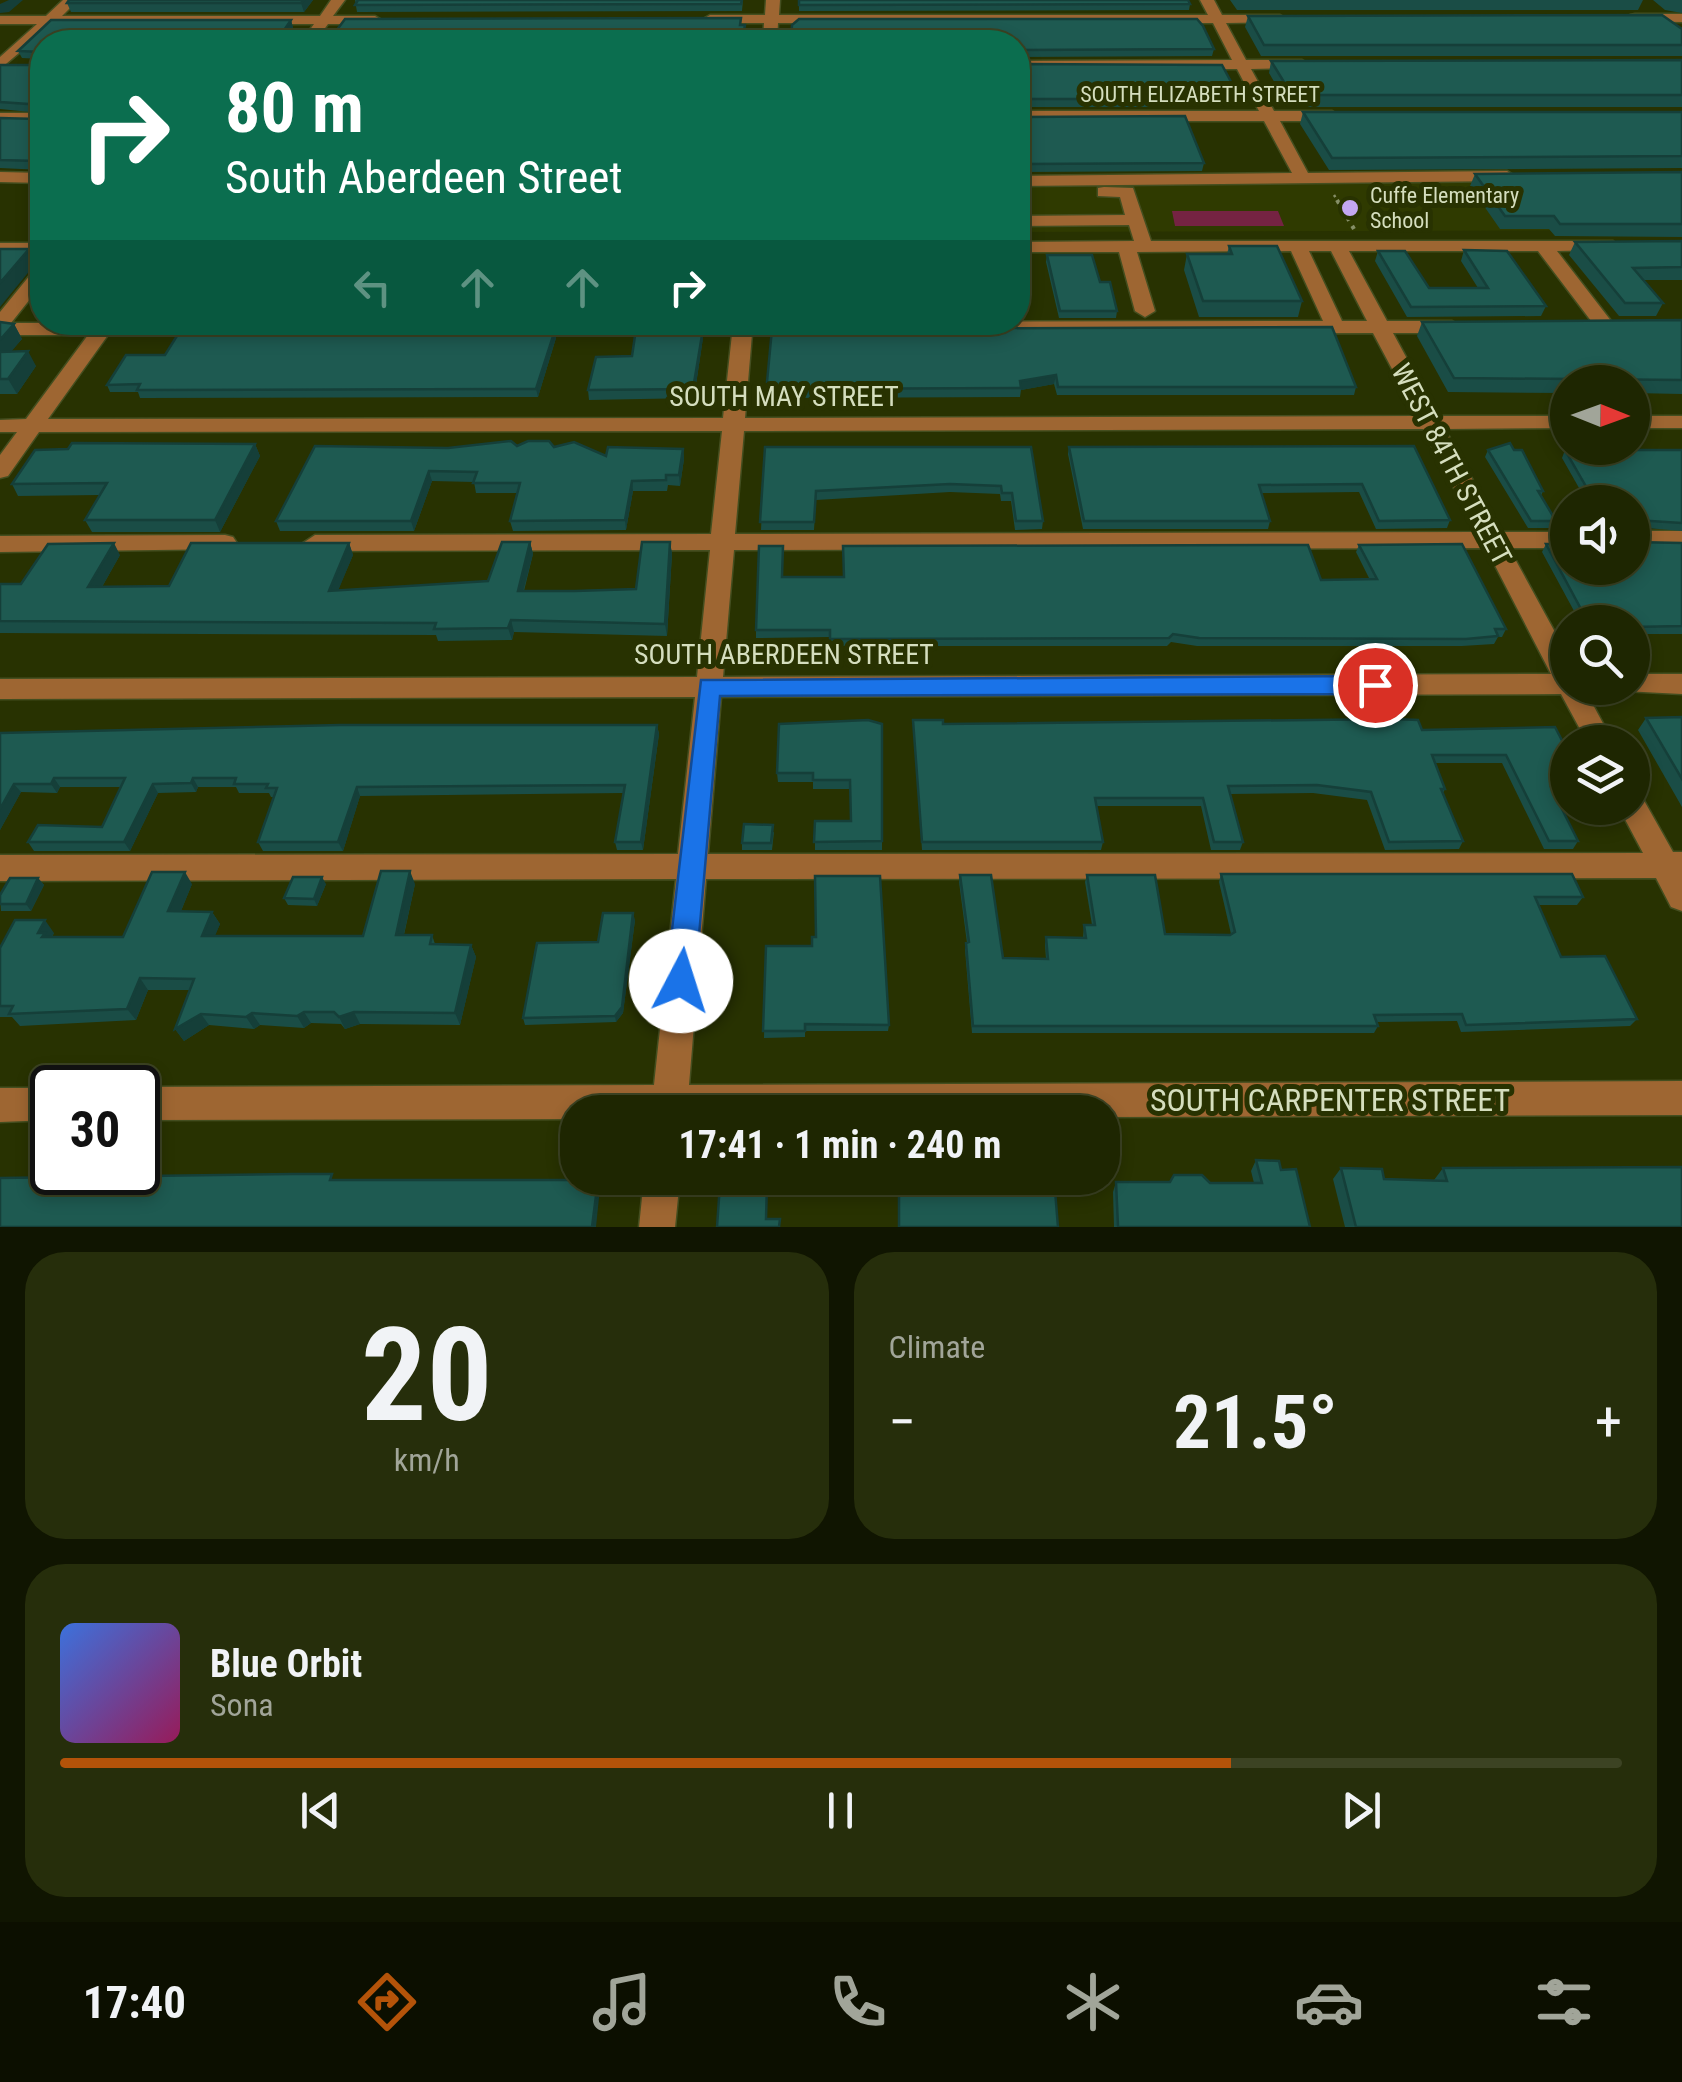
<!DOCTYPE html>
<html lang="en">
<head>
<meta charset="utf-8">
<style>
  :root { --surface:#1e2601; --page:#262e0b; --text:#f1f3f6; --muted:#a1a599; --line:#3c4323; --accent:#b45309 }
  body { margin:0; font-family:"Roboto Condensed",sans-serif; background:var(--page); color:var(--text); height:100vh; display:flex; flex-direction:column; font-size:38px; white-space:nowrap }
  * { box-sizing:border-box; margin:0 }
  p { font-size:32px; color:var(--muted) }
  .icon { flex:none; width:55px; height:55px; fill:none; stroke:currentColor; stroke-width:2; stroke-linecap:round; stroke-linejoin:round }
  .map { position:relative; height:1227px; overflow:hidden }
  .sheet { display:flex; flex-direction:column; gap:25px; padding:25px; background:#101501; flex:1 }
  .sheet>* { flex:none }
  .guide { position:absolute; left:30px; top:30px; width:1000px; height:305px; border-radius:40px; box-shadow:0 5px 15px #0003,0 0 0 2px var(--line); background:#0b6e4f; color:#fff; overflow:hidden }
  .needle { width:65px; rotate:91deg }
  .tools { position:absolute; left:1550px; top:365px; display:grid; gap:20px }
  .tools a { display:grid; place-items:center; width:100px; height:100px; border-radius:50%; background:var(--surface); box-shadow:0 5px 15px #0003,0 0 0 2px var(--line); font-size:50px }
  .speed { position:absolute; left:30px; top:1065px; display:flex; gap:20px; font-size:50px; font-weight:700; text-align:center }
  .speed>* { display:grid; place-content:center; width:130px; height:130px; border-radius:50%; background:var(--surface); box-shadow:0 5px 15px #0003,0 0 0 2px var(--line); line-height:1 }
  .speed .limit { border:5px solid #111; border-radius:15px; background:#fff; color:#111 }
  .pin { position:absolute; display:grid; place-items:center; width:85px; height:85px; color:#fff; margin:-42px; border:5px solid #fff; border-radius:50%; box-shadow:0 2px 10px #0007 }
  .me { position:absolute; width:110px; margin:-55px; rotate:5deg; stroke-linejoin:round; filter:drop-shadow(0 0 8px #0008) }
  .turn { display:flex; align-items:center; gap:35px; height:210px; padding:0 30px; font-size:45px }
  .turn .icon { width:130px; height:130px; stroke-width:2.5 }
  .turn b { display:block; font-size:70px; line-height:85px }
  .lanes { display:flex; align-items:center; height:95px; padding:0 30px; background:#0003; justify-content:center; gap:50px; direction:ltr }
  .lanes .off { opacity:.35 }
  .big { font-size:75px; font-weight:700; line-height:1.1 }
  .sheet .widget { flex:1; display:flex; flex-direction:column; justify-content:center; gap:15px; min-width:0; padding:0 35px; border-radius:40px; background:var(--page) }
  .sheet .dial { align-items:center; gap:0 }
  .dial b { font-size:130px; line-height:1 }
  .song { display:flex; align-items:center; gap:30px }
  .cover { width:120px; height:120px; border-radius:15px; background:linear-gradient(135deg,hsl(220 70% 55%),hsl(330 70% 35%)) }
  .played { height:10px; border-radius:5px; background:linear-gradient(90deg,var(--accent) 75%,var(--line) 75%) }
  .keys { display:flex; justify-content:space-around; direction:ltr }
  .heat { display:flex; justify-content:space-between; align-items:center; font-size:55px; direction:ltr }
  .sheet .tiles { flex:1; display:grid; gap:25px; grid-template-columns:1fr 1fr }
  .widget:last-child { grid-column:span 2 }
  .trip { position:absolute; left:560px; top:1095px; width:560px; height:100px; border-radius:40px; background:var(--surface); box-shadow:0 5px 15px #0003,0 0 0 2px var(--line); font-weight:700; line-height:100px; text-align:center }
  .tabs { display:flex; height:160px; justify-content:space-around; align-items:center; background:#0c0f00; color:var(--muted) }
  .tabs .icon { width:70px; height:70px }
  .tabs .active { color:var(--accent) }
  .tabs b { font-size:45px; color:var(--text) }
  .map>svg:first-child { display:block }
  .built { fill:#2f3a00 }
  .green { fill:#752342 }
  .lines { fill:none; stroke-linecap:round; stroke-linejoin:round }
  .minor-casing { stroke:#444e1f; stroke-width:3 }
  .path-far1 { stroke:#868f67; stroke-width:2.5; stroke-dasharray:2.5 5; stroke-linecap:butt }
  .path { stroke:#868f67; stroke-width:4; stroke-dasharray:4 6; stroke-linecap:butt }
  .minor { fill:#9e6632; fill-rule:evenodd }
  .wall { fill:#1a4d46 }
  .shaded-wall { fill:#153f39 }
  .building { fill:#1e5a51; stroke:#153f39; stroke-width:2.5 }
  .route { fill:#1a73e8; stroke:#114b97; stroke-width:2.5 }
  .poi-dot { fill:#c3a7f2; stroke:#283201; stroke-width:4 }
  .labels { text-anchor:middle; stroke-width:10; stroke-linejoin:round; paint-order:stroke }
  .far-street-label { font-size:22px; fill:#d5debe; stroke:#283201 }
  .far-poi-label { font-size:22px; fill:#d5debe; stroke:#283201; text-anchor:start }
  .street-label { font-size:28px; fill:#d5debe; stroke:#283201 }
  .near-street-label { font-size:32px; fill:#d5debe; stroke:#283201 }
</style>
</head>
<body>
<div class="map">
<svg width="1682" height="1227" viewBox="0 0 1682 1227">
  <rect width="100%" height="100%" fill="#283201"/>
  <path class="built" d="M1315 180H1682V230L1018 232V186L1286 184Z"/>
  <path class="green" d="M1172 211H1278L1284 226H1175Z"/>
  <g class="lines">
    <g class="minor-casing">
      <path id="minor" d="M63 0H78L62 16H320L331 0H345L333 16H375L382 20 375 24H328L315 42H301L314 24H53L0 69V57L37 24H0V16H46Z
        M766 0H780L779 15H1208L1200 0H1214L1222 15H1280L1287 19 1285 22 1226 23 1246 60H1302L1309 64 1302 68 1251 69 1274 111H1332L1340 116 1332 121H1280L1308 173 1507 171 1515 176 1507 181 1018 186V176L1292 173 1264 121H1018V111H1259L1237 69H1018V61L1232 60 1213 23H778L777 42H763L764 23H710L703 19 710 15H765Z
        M1635 14H1682V22L1630 21V15Z
        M0 113H42V123H0Z
        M0 172 42 173V183L0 182Z
        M1104 187 1133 188 1151 241H1613L1616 245 1607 250 1557 251 1615 326 1605 332 1598 330 1538 251H1349L1387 321H1452L1462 327 1452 333H1393L1438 416H1568V428L1445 429 1501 532H1568V548H1509L1568 656V688H1584L1613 742H1587L1561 694 721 697 708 854 1643 853 1619 808H1632V794L1642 797 1673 852H1682V911L1671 907 1656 878 706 879 689 1085 1682 1081V1115L1102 1117V1112H578V1119L138 1120V1087L654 1085 676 879 0 881V855L678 854 695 697 0 699V679L697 677 710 550 315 551 303 543 315 535 711 534 722 431 39 432 8 476 0 478V455L17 432H0V420L26 419 88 335H0V312L35 269 42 268V284L11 323 1323 321 1291 251 1137 252 1155 311 1145 317 1135 311 1119 252H1018V242L1134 241 1129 225 1018 226V216L1125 215 1120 197 1098 196V188ZM1309 251H1331L1367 321H1342ZM1373 333 1417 416 745 418 752 334ZM732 334 723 418 48 419 108 335ZM1423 429 1477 532 735 534 744 431ZM1486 548 1551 674 723 677 734 550Z
        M0 243H42V253H0Z
        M1632 416H1682V428H1632Z
        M1632 531H1682V547H1632Z
        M225 535 233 537 237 543 233 549 0 552V536Z
        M1632 674H1682V694L1623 691 1621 688H1632Z
        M0 1088H52V1120L0 1122Z
        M644 1178H680L675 1227H639Z"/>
    </g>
    <path class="path-far1" d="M1334 195 1339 203"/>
    <path class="path" d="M1337 200 1354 229"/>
    <use href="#minor" class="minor"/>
  </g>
  <path class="wall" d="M313 0 304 12H71L67 3Z
    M355 0H743L742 11 357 12Z
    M799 0 1190 4 1189 10 799 11Z
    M1230 0H1643L1638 10H1237Z
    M1653 0H1682V13L1665 10Z
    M1248 16 1682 29V56H1261L1245 27Z
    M51 20H291L293 28 283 42H42V170L0 168V118L38 119 40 113 0 109V65H41V59L22 58 18 51Z
    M1018 42 1214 49 1212 56 1018 57V59Z
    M1682 60V107H1289L1269 73 1271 61Z
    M1019 65 1237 93 1235 101H1178L1177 107H1018Z
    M1303 112H1682V168L1329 170 1300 124Z
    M1018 115 1204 163 1202 171 1023 172 1018 155Z
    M1682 172V237L1555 236 1549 229H1500L1470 186 1475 174Z
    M1682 241V280H1644L1663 303 1656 316H1619L1569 255 1575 242Z
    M1229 246 1302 301 1298 317H1199L1184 270 1187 254H1227Z
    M1464 250 1546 306 1541 316 1407 317 1375 261 1378 251 1429 288H1478L1461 261Z
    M1047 255 1117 311 1116 318H1059L1046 262Z
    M1682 320V394L1632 393V382H1568V393L1448 392 1417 336 1422 322Z
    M0 322 14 324 22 339 11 351 36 366 17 394H0Z
    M772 329 1356 387 1354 395H1057L1054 384 1021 390 1020 397 780 398 768 391Z
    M555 330 556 338 538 397 140 398 138 392H110L107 385 165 355Z
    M703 338 694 398 589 400 588 390 632 356Z
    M255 444 260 456 220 532H92L85 520 100 495 18 496 12 484Z
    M517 446 554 447 606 456 683 449 684 459 680 486 668 485 667 491H633L626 530 513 531 510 521 517 493H476L474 482 432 481 414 531H280L276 521 448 448Z
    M1414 446 1450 520 1447 528 1376 529 1359 492 1262 493 1270 521 1268 529H1083L1068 454 1069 447Z
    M765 447H1031L1043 521 1042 529 1015 530 1011 501H1001L1000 494 950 492 816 500 814 530H761Z
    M1488 450 1543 491 1541 496 1556 521 1552 528H1528L1485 457Z
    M1565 450H1682V531L1635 527 1634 542 1682 543V634H1632V622H1580L1542 552 1546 544 1632 568V502H1587L1562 458Z
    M530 542 533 554 524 591 636 589 670 542 672 554 667 636 514 632 512 640 438 641 436 635 0 633V584H21L120 555 102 587 169 586 349 543 353 555 338 590 488 581Z
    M1359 545 1506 629 1502 637H1498L1494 644 1462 646H1197L1171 642 1167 646H830V637L756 638V630L782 577 1370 580 1356 552Z
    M1682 717V807L1638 730 1646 718Z
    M913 720 943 724 1422 730 1568 752V795H1555L1578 841 1573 849H1544L1502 763H1435L1445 789 1443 793 1463 841 1459 849 1385 850 1367 800 1313 793 1230 794 1243 842 1240 850H1211L1201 806H1097L1103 842 1101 850H922Z
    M882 724V850H815V821H851L850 789H813V782H778L777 773Z
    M657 725 659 734 643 850H617L615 842 623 793 360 796 343 851H263L258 842 274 797H271L269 793H239L236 787H198L196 792 158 793 130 851H34L28 842 102 827 121 787H60L57 793 21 792 0 830V733Z
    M774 832 772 850H742V843Z
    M1221 874 1583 897 1577 905H1538L1561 957 1637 1019 1630 1026 1461 1032 1457 1021 1377 1022 1378 1026 1374 1033H972L965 950 966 943H967L959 882 960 875 1003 958 1046 959 1045 945 1046 937 1083 938 1084 925H1092L1085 882 1087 875 1165 934H1231L1219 882Z
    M38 878 44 885 31 911H1L0 895Z
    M192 884 181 911 212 912 220 924 214 937 244 938 363 936 415 884 404 935H432L435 944 471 945 476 957 460 1025 360 1024 345 1029 341 1024 311 1023 304 1028 260 1025 254 1029 209 1025 184 1041 175 1029 190 990H148L136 1020 20 1026 12 1017H0V948L54 933 52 937H123Z
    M326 884 317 906 288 905 284 898Z
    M635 920 623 1013 616 1022 525 1025 523 1018 598 942Z
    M766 946 889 1025 888 1031H805V1037L764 1038Z
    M1256 1160 1281 1170 1310 1227H1114L1113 1192 1116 1182 1254 1183 1251 1171Z
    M1341 1168 1384 1179 1434 1180 1443 1168 1682 1227H1345L1333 1179Z"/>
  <path class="shaded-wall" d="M9 0H23L9 12 0 13V4Z
    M304 0H313L304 12 301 3Z
    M291 20 293 28 283 42H276Z
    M29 249 36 263 0 307V283Z
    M14 324 22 339 0 365V340Z
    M703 329V338L694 398 693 389Z
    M555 330 556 338 538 397 536 389Z
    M28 351 36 366 17 394 8 379Z
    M1056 375 1054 384 1021 390 1020 381Z
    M255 444 260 456 220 532 215 520Z
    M683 449 684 459 680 486 679 475Z
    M429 471 432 481 414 531 411 521Z
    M632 481 633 491 626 530 625 520Z
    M530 542 533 554 520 603 518 591Z
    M670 542 672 554 667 636 665 624Z
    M114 543 120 555 95 599 88 587Z
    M349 543 353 555 333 603 329 591Z
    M511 620 514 632 512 640 508 628Z
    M657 725 659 734 643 850 641 842Z
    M54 778 60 787 57 793 51 784Z
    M193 778 198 787 196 792 191 783Z
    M14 784 21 792 0 830V809Z
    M153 784 158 793 130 851 124 842Z
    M357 787 360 796 343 851 338 842Z
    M410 871 415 884 401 947 396 935Z
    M185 872 192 884 176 923 168 911Z
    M322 877 326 884 317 906 314 899Z
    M38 878 44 885 31 911 26 904Z
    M212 912 220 924 210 948 202 936Z
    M633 913 635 920 623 1013 616 1022 615 1016Z
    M45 920 54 933 50 940 54 945 38 933Z
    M471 945 476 957 460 1025 455 1013Z
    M140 978 148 990 136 1020 127 1009Z
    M304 1012 311 1023 304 1028 297 1016Z
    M354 1012 360 1024 345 1029 339 1017Z
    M252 1013 260 1025 254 1029 246 1017Z
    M201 1014 209 1025 184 1041 175 1029Z
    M598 1180 600 1188 596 1227H592Z"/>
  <path class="building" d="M69 0H304L301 3H67Z
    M358 0H742L741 4 355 5Z
    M799 0H1188L1190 4 799 5Z
    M1662 15 1682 29V45H1264L1248 16Z
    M741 18 740 25H745L742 42H328L345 19Z
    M799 19H1197L1203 26 1214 49 1019 50 1018 53V42H791L792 25Z
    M51 20H291L276 42H42V167L38 161 0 160V118L38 119 42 105 0 102V65H41V52L18 51Z
    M1682 60V95H1292L1271 61Z
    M1018 64 1222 65 1237 93 1176 94 1178 99H1019L1018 104Z
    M1303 112H1682V156L1332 158Z
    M1018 116 1019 117 1185 116 1204 163 1024 164 1020 147H1018Z
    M1682 172V224H1560L1554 216H1505L1475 174Z
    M1682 241V267L1633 268 1663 303H1625L1575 242Z
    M1229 246H1277L1302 301H1203L1187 254H1232Z
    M0 249H29L0 283Z
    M1464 250 1507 251 1546 306 1411 307 1378 251H1405L1429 288H1488Z
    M1047 255H1092L1100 282H1110L1117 311H1060Z
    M1682 320V380L1454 378 1422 322Z
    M0 322 14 324 0 340Z
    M1332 327 1356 387H1058L1056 375 1020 381 1021 388 780 389 767 382 772 329Z
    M636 329H703L693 389 588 390 596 357 632 356Z
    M555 330 536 389 137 390 140 384 107 385 126 355H165L180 331Z
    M28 351 8 379H0V352Z
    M511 441 517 446 528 441H549L554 447 574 442 606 456 608 447 683 449 679 475H666V480L632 481 625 520 510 521 520 483H473L477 472 429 471 411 521H276L315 446 448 448Z
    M72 443 255 444 215 520H85L107 483 12 484 35 450 68 449Z
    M1510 443 1514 450H1522L1543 491H1538L1556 521H1531L1488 450Z
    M1414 446 1450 520 1379 521 1362 484 1259 485 1270 521H1084L1069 447Z
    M765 447H1031L1043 521H1016L1012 493H1002L1001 486 950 484 816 491 814 522H760Z
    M1565 450H1682V523L1636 520 1634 542 1682 543V626L1632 627V622H1588L1546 544H1568V568H1632V502H1595Z
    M502 542H530L518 591H575L636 589 642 542H670L665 624 511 620 508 628 434 629 436 623 0 621V584H21L48 544 114 543 88 587 169 586 191 543H349L329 591 488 581Z
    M1462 544 1506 629H1495L1498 636 1466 639 1199 638 1173 634 1169 638 830 639V630H756L759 546H783L782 577H844L843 546 1308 545 1321 580 1377 579 1359 545Z
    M1682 717V779L1646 718Z
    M1395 719 1418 720 1422 730 1555 727 1568 752V787H1551L1578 841H1549L1506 755H1432L1445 789H1441L1463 841 1389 842 1371 792 1317 785 1228 786 1243 842H1214L1203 798H1095L1103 842H922L913 720H943V724Z
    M868 720 882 724V841L814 842 815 821H851L850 780H813V773H777L779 724Z
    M340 725H657L641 842H615L625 785 357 787 338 842H258L277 788H266L268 784H234L236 778H193L191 783 153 784 124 842H28L38 825 102 827 125 778H54L51 784H14L0 809V733Z
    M744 824 773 825 771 843H742Z
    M381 871H410L396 935H432L430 944 471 945 455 1013 354 1012 339 1017 334 1012H304L297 1016 252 1013 246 1017 201 1014 175 1029 194 979 140 978 127 1009 9 1014 13 1006H0V948L15 920H45L38 933H45L42 937H123L152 872H185L168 911 212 912 202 936H363Z
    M1221 874H1572L1583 897H1535L1561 957 1605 956 1637 1019 1466 1025 1462 1014 1374 1015 1378 1026H973L966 943 969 942 960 875H991L1003 958 1048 959 1046 937 1086 938 1084 925H1095L1087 875H1155L1165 934 1230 935 1235 932Z
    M815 876H880L889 1025 805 1024V1031H763L766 946H812V937H816Z
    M293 877H322L314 899 284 898Z
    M10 878H38L26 904H0V895Z
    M603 913H633L622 1007 615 1016 523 1018 537 943 598 942Z
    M1256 1160 1279 1161 1281 1170 1296 1169 1310 1227H1119L1118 1226 1116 1182H1170L1174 1175H1202L1210 1183H1262Z
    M1682 1167V1227H1356L1341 1168 1382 1169 1384 1179 1447 1181 1443 1168Z
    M293 1174H332L330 1180H598L592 1227H0V1178Z
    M904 1178H962V1182L1018 1178H1054L1058 1227H899V1181H904Z
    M720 1184H767L766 1219H780L779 1227H717Z"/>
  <path class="route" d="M1375 676 1387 685 1375 694 720 696 695 981 691 990 681 994 670 990 666 981 701 680Z"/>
  <circle class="poi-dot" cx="1350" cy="208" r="10"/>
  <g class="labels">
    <g class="far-street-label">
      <text x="1200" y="102">SOUTH ELIZABETH STREET</text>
    </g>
    <g class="far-poi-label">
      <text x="1370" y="203">Cuffe Elementary<tspan x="1370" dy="25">School</tspan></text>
    </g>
    <g class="street-label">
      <text x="784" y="406">SOUTH MAY STREET</text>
      <text transform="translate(1452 464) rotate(62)" y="10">WEST 84TH STREET</text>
      <text x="784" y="664">SOUTH ABERDEEN STREET</text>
    </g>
    <g class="near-street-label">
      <text x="1330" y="1111">SOUTH CARPENTER STREET</text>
    </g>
  </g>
</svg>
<div class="tools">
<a><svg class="needle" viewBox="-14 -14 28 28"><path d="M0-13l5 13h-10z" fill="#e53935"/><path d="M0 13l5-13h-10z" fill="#a1a599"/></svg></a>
<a><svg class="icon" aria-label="sound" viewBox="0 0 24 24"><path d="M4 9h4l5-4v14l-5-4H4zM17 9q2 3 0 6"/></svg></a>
<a><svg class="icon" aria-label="search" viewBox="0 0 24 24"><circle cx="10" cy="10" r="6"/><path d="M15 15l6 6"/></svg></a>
<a><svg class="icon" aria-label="layers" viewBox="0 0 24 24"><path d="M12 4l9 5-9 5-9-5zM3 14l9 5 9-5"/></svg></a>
</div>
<div class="speed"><div class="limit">30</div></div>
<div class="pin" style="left:1375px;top:685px;background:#d93025"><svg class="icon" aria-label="arrive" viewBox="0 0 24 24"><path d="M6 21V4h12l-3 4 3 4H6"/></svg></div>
<svg class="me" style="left:681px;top:981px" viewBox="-20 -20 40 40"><circle r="19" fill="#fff"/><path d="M0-13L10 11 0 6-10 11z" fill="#1a73e8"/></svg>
<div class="trip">17:41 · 1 min · 240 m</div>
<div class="guide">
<div class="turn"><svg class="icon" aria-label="right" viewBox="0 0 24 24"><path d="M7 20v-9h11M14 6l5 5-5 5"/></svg><div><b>80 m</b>South Aberdeen Street</div></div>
<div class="lanes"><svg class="icon off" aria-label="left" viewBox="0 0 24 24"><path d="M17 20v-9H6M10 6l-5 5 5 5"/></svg><svg class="icon off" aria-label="ahead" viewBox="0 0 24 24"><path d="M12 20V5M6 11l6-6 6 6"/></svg><svg class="icon off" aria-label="ahead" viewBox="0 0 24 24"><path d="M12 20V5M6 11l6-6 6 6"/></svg><svg class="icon" aria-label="right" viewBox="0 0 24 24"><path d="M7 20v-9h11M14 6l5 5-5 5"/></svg></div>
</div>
</div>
<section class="sheet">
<div class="tiles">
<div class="widget dial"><b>20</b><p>km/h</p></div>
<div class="widget"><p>Climate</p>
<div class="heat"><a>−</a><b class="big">21.5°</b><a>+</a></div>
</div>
<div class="widget">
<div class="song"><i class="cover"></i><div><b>Blue Orbit</b><p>Sona</p></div></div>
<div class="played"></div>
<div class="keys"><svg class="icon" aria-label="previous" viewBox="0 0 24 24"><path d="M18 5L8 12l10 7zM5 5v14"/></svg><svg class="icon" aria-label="pause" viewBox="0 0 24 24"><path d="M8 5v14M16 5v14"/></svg><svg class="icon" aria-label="next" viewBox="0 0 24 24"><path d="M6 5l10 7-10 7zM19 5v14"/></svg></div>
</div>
</div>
</section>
<nav class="tabs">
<b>17:40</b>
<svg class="icon active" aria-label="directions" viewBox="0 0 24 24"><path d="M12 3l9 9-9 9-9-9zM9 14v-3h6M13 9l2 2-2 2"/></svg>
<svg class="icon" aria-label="music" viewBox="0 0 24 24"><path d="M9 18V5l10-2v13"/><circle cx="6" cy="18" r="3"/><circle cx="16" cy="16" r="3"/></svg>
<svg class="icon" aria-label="phone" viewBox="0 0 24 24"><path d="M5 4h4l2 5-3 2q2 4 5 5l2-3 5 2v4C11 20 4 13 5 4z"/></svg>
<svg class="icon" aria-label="climate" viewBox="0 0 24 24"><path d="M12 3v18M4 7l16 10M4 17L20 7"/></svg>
<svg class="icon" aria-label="car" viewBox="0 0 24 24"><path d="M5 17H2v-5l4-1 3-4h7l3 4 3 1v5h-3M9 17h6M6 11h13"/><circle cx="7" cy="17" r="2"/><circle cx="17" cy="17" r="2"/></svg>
<svg class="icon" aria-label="filters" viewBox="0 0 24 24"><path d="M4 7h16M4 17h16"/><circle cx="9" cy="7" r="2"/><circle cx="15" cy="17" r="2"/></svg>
</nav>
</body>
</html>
